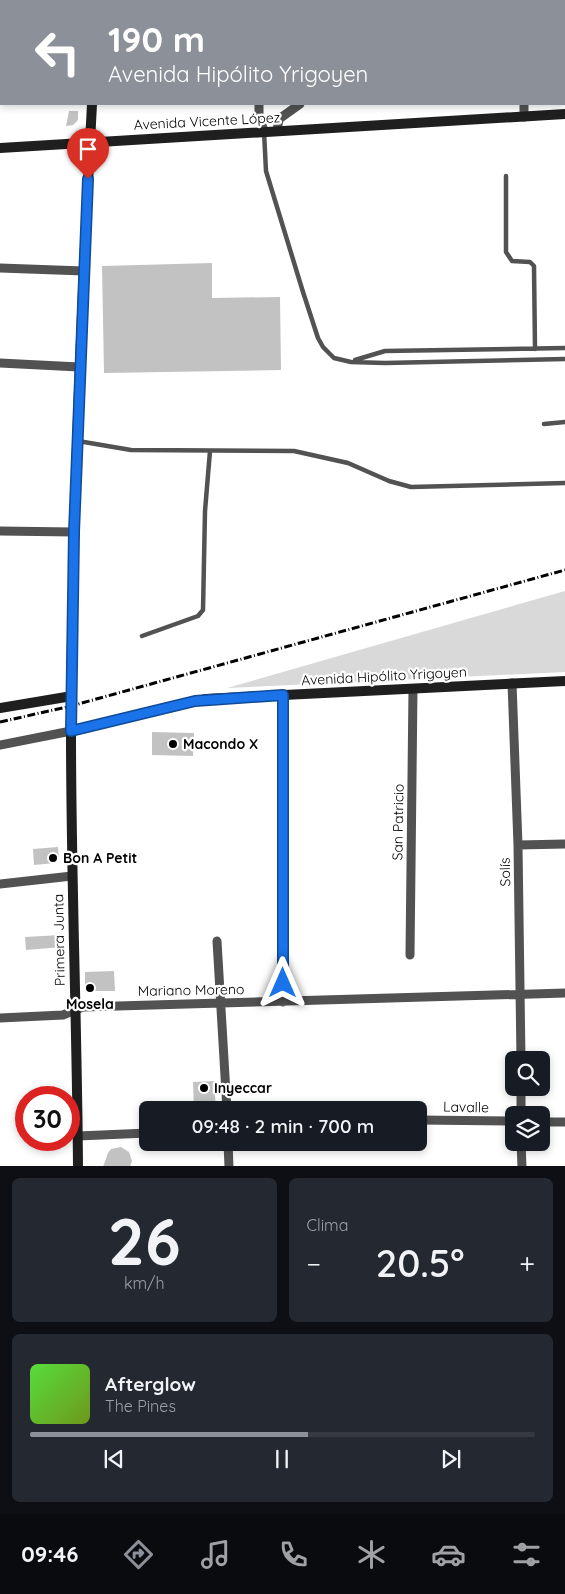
<!DOCTYPE html>
<html lang="es">
<head>
<meta charset="utf-8">
<style>
  :root { --surface:#171b24; --page:#242831; --text:#f1f3f6; --muted:#9ea1a6; --line:#363941; --accent:#8c9099 }
  body { margin:0; font-family:Quicksand,sans-serif; background:var(--page); color:var(--text); height:100vh; display:flex; flex-direction:column; font-size:19px; white-space:nowrap }
  * { box-sizing:border-box; margin:0 }
  p { font-size:16px; color:var(--muted) }
  .icon { flex:none; width:28px; height:28px; fill:none; stroke:currentColor; stroke-width:2; stroke-linecap:round; stroke-linejoin:round }
  .map { position:relative; height:1166px; overflow:hidden }
  .drawer { display:flex; flex-direction:column; gap:12px; padding:12px; background:#0d0f14; flex:1 }
  .drawer>* { flex:none }
  .banner { position:absolute; left:0px; top:0px; width:565px; height:105px; box-shadow:0 2px 8px #0003; background:#8c9099; color:#fff; overflow:hidden }
  .tools { position:absolute; left:505px; top:1051px; display:grid; gap:10px }
  .tools a { display:grid; place-items:center; width:45px; height:45px; border-radius:8px; background:var(--surface); box-shadow:0 2px 8px #0003; font-size:25px }
  .speed { position:absolute; left:15px; top:1086px; display:flex; gap:10px; font-size:25px; font-weight:700; text-align:center }
  .speed>* { display:grid; place-content:center; width:65px; height:65px; border-radius:50%; background:var(--surface); box-shadow:0 2px 8px #0003; line-height:1 }
  .speed .limit { border:8px solid #d22; background:#fff; color:#111 }
  .pin { position:absolute; display:grid; place-items:center; width:42px; height:42px; color:#fff; margin:-51px -21px; border-radius:50% 50% 50% 0; rotate:-45deg; box-shadow:0 0 5px #0007 }
  .pin .icon { rotate:45deg }
  .me { position:absolute; width:55px; margin:-28px; rotate:0deg; stroke-linejoin:round; filter:drop-shadow(0 0 4px #0008) }
  .turn { display:flex; align-items:center; gap:18px; height:105px; padding:0 25px; font-size:22px }
  .turn .icon { width:65px; height:65px; stroke-width:2.5 }
  .turn b { display:block; font-size:35px; line-height:42px }
  .big { font-size:38px; font-weight:600; line-height:1.1 }
  .drawer .tile { flex:1; display:flex; flex-direction:column; justify-content:center; gap:8px; min-width:0; padding:0 18px; border-radius:8px; background:var(--page) }
  .drawer .dial { align-items:center; gap:0 }
  .dial b { font-size:65px; line-height:1 }
  .song { display:flex; align-items:center; gap:15px }
  .cover { width:60px; height:60px; border-radius:8px; background:linear-gradient(135deg,hsl(110 70% 55%),hsl(80 70% 35%)) }
  .played { height:5px; border-radius:2px; background:linear-gradient(90deg,var(--accent) 55%,var(--line) 55%) }
  .keys { display:flex; justify-content:space-around; direction:ltr }
  .heat { display:flex; justify-content:space-between; align-items:center; font-size:28px; direction:ltr }
  .drawer .tiles { flex:1; display:grid; gap:12px; grid-template-columns:1fr 1fr }
  .tile:last-child { grid-column:span 2 }
  .trip { position:absolute; left:139px; top:1101px; width:288px; height:50px; border-radius:8px; background:var(--surface); box-shadow:0 2px 8px #0003; font-weight:600; line-height:50px; text-align:center }
  .tab-bar { display:flex; height:80px; justify-content:space-around; align-items:center; background:#090b0e; color:var(--muted) }
  .tab-bar .icon { width:35px; height:35px }
  .tab-bar .selected { color:var(--accent) }
  .tab-bar b { font-size:22px; color:var(--text) }
  .map>svg:first-child { display:block }
  .green { fill:#d9d9d9 }
  .building { fill:#c2c2c2 }
  .lines { fill:none; stroke-linecap:round; stroke-linejoin:round }
  .lane { stroke:#525252; stroke-width:4.5 }
  .street { stroke:#525252; stroke-width:9 }
  .secondary { stroke:#1f1f1f; stroke-width:10 }
  .rail { stroke:#000; stroke-width:3; stroke-dasharray:8 2.5 1 2.5; stroke-linecap:butt }
  .route-casing { stroke:#114b97; stroke-width:12 }
  .route { stroke:#1a73e8; stroke-width:9 }
  .poi-dot { fill:#000; stroke:#fff; stroke-width:2 }
  .labels { text-anchor:middle; stroke-width:4.5; stroke-linejoin:round; paint-order:stroke }
  .street-label { font-size:14px; fill:#000; stroke:#fff }
  .poi-label { font-size:14px; font-weight:bold; fill:#000; stroke:#fff; text-anchor:start }
</style>
</head>
<body>
<div class="map">
<svg width="565" height="1167" viewBox="0 0 565 1167">
  <rect width="100%" height="100%" fill="#fff"/>
  <path class="green" d="M565 591V672L227 688Z"/>
  <path class="building" d="M69 111H78V120L73 125 66 126Z
    M212 263V298L280 297 281 370 104 373 102 266Z
    M152 732 194 733 193 756 152 755Z
    M58 847 59 859 55 863 34 865 33 849Z
    M61 935 62 947 26 950 25 937Z
    M114 971 115 991H85V972Z
    M214 1081 216 1110H194L193 1082Z
    M275 1102V1110H250V1103Z
    M121 1147 129 1152 132 1161 130 1167H103L108 1153 111 1149Z"/>
  <g class="lines">
    <path class="lane" d="M264 132 266 171 303 292 318 338 323 347 334 358 351 362 385 363 565 359
      M506 176V252L512 261 530 262 534 266 535 349
      M355 360 385 351 565 348
      M544 424 565 422
      M78 441 131 450 294 451 348 463 389 481 411 487 565 483
      M142 636 198 616 203 610 205 511 210 451"/>
    <path class="street" d="M521 0V1
      M74 1 93 0
      M263 1V0
      M454 1 456 0
      M0 6H1
      M259 104V115L264 131
      M524 104V117
      M277 131 279 119 300 104
      M0 268 84 271
      M0 363 79 367
      M0 531 74 532
      M512 683 518 845 521 1060
      M283 695V1002
      M0 745 71 731
      M518 845 565 844
      M0 884 72 876
      M217 941 227 1110
      M410 955 413 689
      M0 1018 63 1015 83 1007 565 993
      M521 1088V1115
      M418 1120 514 1121
      M541 1122H565
      M78 1136 148 1133
      M228 1142 229 1167
      M521 1142 522 1167"/>
    <path class="secondary" d="M96 1V0
      M0 148 565 114
      M0 708 72 696
      M71 731 205 699 565 681
      M78 1167C77 1022 71 878 71 734 72 524 81 314 92 104"/>
    <path class="rail" d="M0 722 71 706 565 570"/>
  </g>
  <g class="lines">
    <g class="route-casing">
      <path id="route" d="M88 179 74 532 71 731 195 701 283 695V983"/>
    </g>
    <use href="#route" class="route"/>
  </g>
  <g class="poi-dot">
    <circle cx="173" cy="744" r="5"/>
    <circle cx="53" cy="858" r="5"/>
    <circle cx="90" cy="988" r="5"/>
    <circle cx="204" cy="1088" r="5"/>
  </g>
  <g class="labels">
    <g class="street-label">
      <text transform="translate(207 121) rotate(-3)" y="5">Avenida Vicente López</text>
      <text transform="translate(384 676) rotate(-3)" y="5">Avenida Hipólito Yrigoyen</text>
      <text transform="translate(398 822) rotate(-89)" y="5">San Patricio</text>
      <text transform="translate(505 872) rotate(-91)" y="5">Solís</text>
      <text transform="translate(59 940) rotate(-91)" y="5">Primera Junta</text>
      <text transform="translate(191 990) rotate(-1)" y="5">Mariano Moreno</text>
      <text transform="translate(466 1107) rotate(1)" y="5">Lavalle</text>
    </g>
    <g class="poi-label">
      <text x="183" y="749">Macondo X</text>
      <text x="63" y="863">Bon A Petit</text>
      <text x="90" y="1009" text-anchor="middle">Mosela</text>
      <text x="214" y="1093">Inyeccar</text>
    </g>
  </g>
</svg>
<div class="tools">
<a><svg class="icon" aria-label="search" viewBox="0 0 24 24"><circle cx="10" cy="10" r="6"/><path d="M15 15l6 6"/></svg></a>
<a><svg class="icon" aria-label="layers" viewBox="0 0 24 24"><path d="M12 4l9 5-9 5-9-5zM3 14l9 5 9-5"/></svg></a>
</div>
<div class="speed"><div class="limit">30</div></div>
<div class="pin" style="left:88px;top:179px;background:#d93025"><svg class="icon" aria-label="arrive" viewBox="0 0 24 24"><path d="M6 21V4h12l-3 4 3 4H6"/></svg></div>
<svg class="me" style="left:283px;top:983px" viewBox="-20 -20 40 40"><path d="M0-17L14 15 0 8-14 15z" fill="#1a73e8" stroke="#fff" stroke-width="4"/></svg>
<div class="trip">09:48 · 2 min · 700 m</div>
<div class="banner">
<div class="turn"><svg class="icon" aria-label="left" viewBox="0 0 24 24"><path d="M17 20v-9H6M10 6l-5 5 5 5"/></svg><div><b>190 m</b>Avenida Hipólito Yrigoyen</div></div>
</div>
</div>
<section class="drawer">
<div class="tiles">
<div class="tile dial"><b>26</b><p>km/h</p></div>
<div class="tile"><p>Clima</p>
<div class="heat"><a>−</a><b class="big">20.5°</b><a>+</a></div>
</div>
<div class="tile">
<div class="song"><i class="cover"></i><div><b>Afterglow</b><p>The Pines</p></div></div>
<div class="played"></div>
<div class="keys"><svg class="icon" aria-label="previous" viewBox="0 0 24 24"><path d="M18 5L8 12l10 7zM5 5v14"/></svg><svg class="icon" aria-label="pause" viewBox="0 0 24 24"><path d="M8 5v14M16 5v14"/></svg><svg class="icon" aria-label="next" viewBox="0 0 24 24"><path d="M6 5l10 7-10 7zM19 5v14"/></svg></div>
</div>
</div>
</section>
<nav class="tab-bar">
<b>09:46</b>
<svg class="icon selected" aria-label="directions" viewBox="0 0 24 24"><path d="M12 3l9 9-9 9-9-9zM9 14v-3h6M13 9l2 2-2 2"/></svg>
<svg class="icon" aria-label="music" viewBox="0 0 24 24"><path d="M9 18V5l10-2v13"/><circle cx="6" cy="18" r="3"/><circle cx="16" cy="16" r="3"/></svg>
<svg class="icon" aria-label="phone" viewBox="0 0 24 24"><path d="M5 4h4l2 5-3 2q2 4 5 5l2-3 5 2v4C11 20 4 13 5 4z"/></svg>
<svg class="icon" aria-label="climate" viewBox="0 0 24 24"><path d="M12 3v18M4 7l16 10M4 17L20 7"/></svg>
<svg class="icon" aria-label="car" viewBox="0 0 24 24"><path d="M5 17H2v-5l4-1 3-4h7l3 4 3 1v5h-3M9 17h6M6 11h13"/><circle cx="7" cy="17" r="2"/><circle cx="17" cy="17" r="2"/></svg>
<svg class="icon" aria-label="filters" viewBox="0 0 24 24"><path d="M4 7h16M4 17h16"/><circle cx="9" cy="7" r="2"/><circle cx="15" cy="17" r="2"/></svg>
</nav>
</body>
</html>
